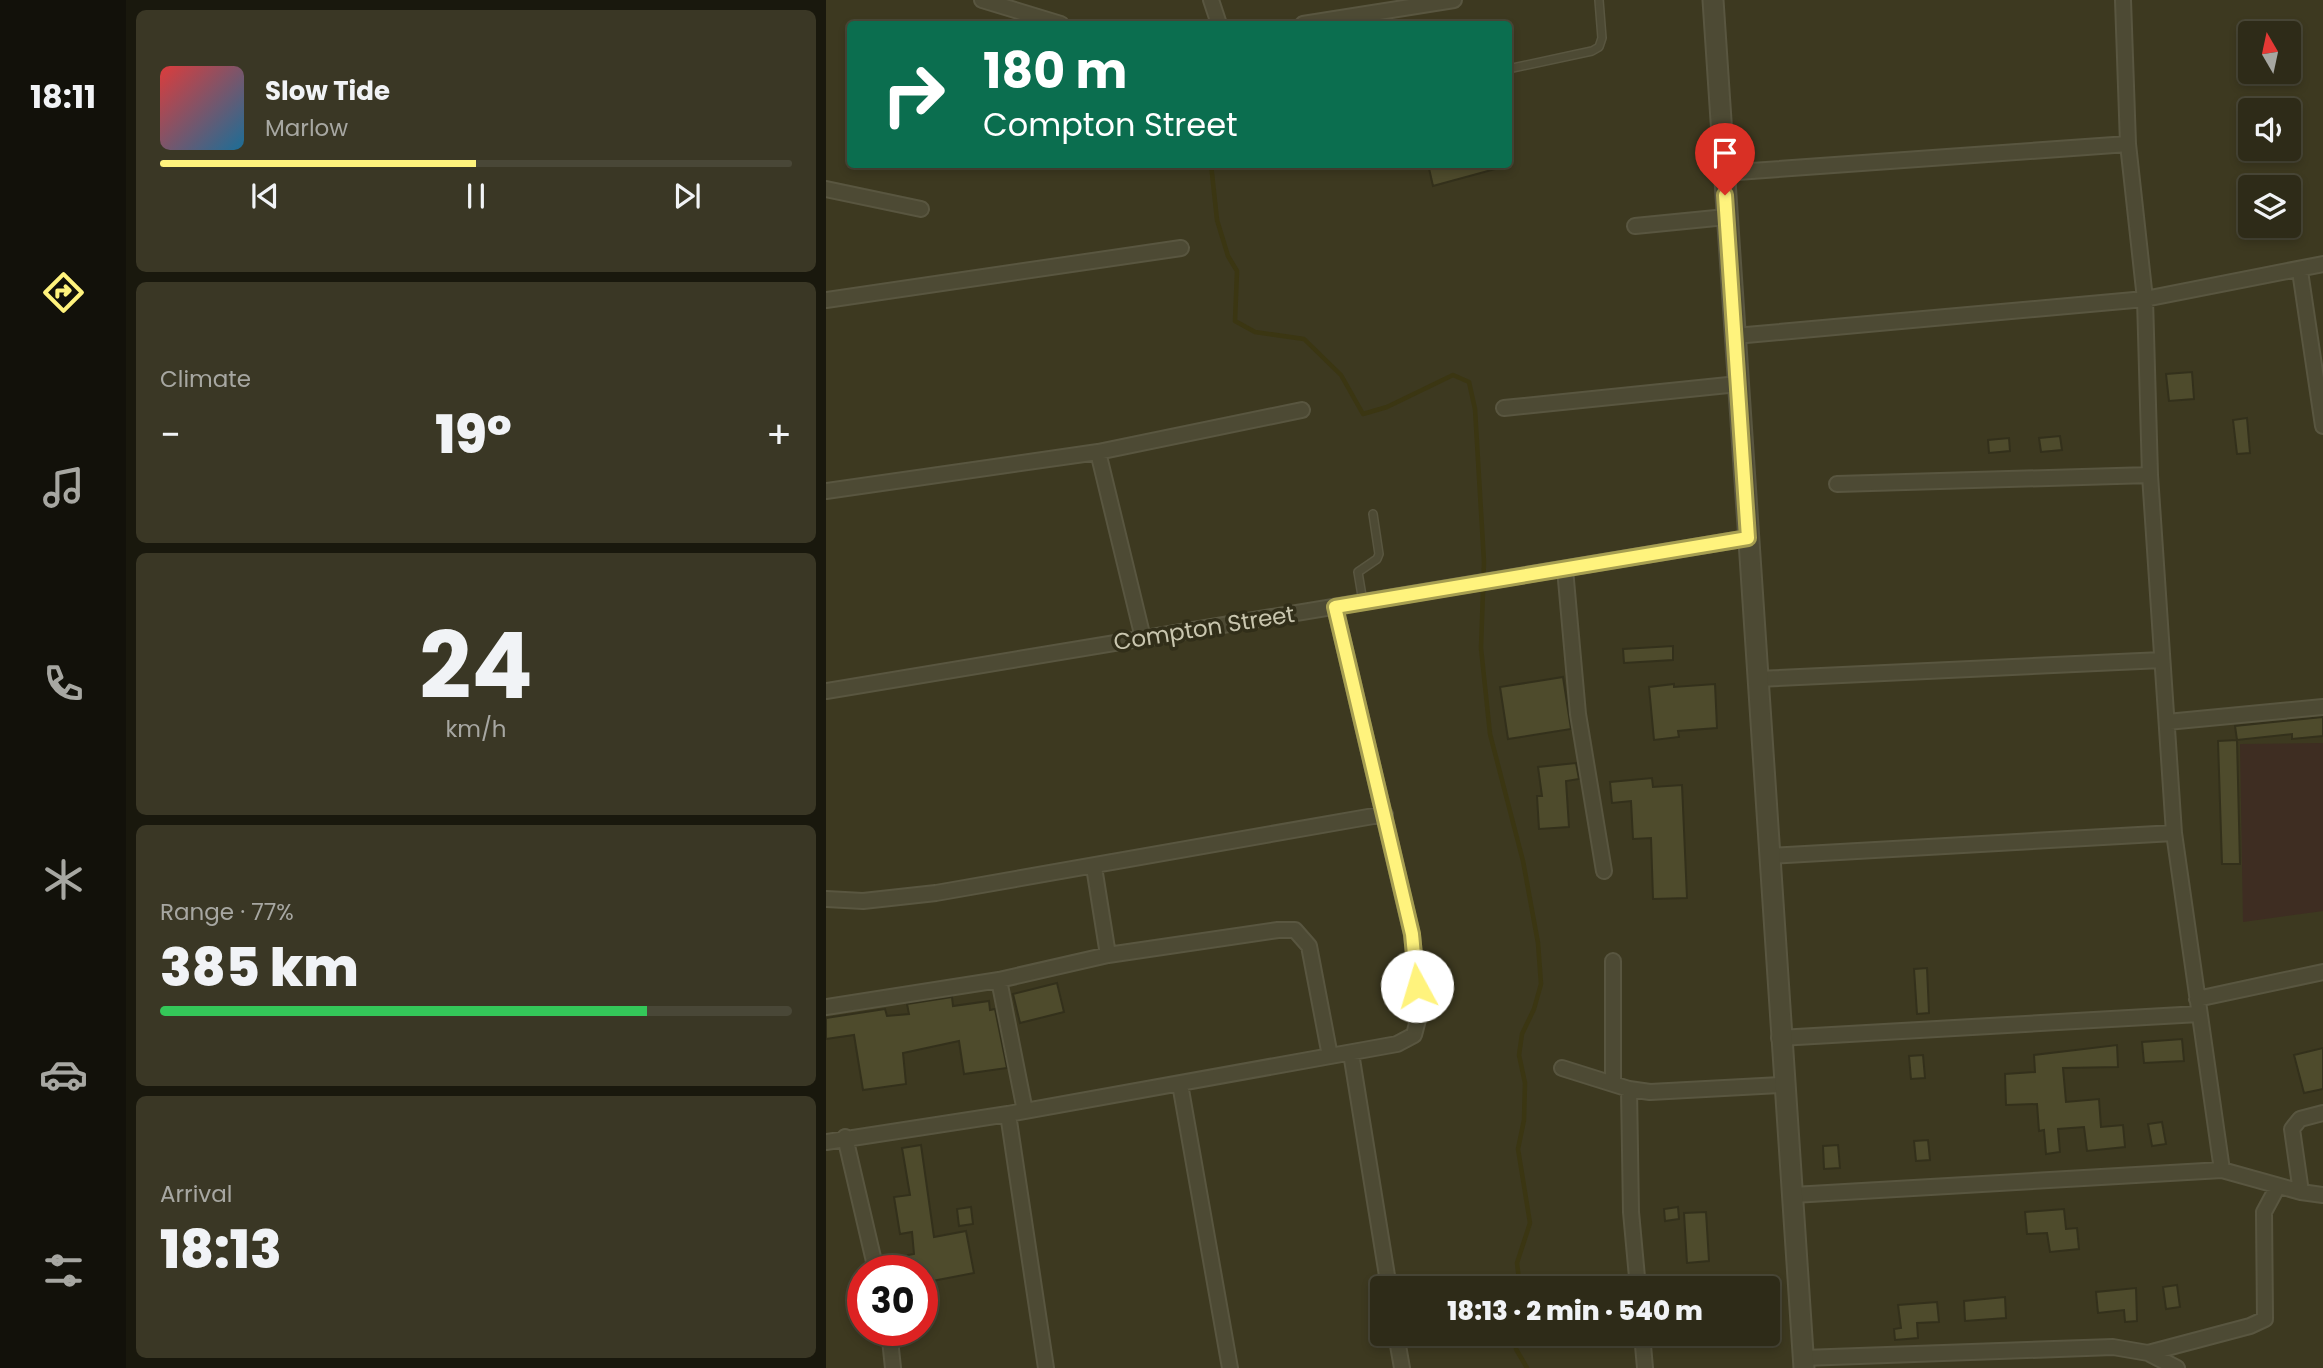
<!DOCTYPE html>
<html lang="en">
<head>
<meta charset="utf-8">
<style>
  :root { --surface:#2e2b18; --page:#3a3725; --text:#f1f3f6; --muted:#a7a7a2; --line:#494737; --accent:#fff37d }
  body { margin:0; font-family:Poppins,sans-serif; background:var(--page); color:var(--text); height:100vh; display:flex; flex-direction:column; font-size:26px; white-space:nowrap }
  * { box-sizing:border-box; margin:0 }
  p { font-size:23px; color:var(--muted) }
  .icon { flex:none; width:38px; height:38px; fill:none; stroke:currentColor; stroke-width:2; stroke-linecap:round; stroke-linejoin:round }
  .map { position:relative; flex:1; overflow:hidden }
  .panel { display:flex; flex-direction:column; gap:10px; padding:10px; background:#19180d; width:700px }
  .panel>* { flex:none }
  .top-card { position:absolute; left:21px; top:21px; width:665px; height:147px; border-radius:7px; box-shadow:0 4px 10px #0003,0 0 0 2px var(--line); background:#0b6e4f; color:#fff; overflow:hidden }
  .needle { width:46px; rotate:351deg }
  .tools { position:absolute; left:1412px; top:21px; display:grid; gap:14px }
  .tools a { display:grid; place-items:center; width:63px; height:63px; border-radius:7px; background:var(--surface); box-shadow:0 4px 10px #0003,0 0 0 2px var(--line); font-size:35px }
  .speed { position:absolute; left:21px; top:1255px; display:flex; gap:14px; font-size:35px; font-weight:700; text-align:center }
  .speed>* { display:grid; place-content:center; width:91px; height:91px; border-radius:50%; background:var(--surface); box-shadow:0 4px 10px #0003,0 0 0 2px var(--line); line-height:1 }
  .speed .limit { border:10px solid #d22; background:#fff; color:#111 }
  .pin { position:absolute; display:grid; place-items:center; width:60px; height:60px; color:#fff; margin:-72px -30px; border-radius:50% 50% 50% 0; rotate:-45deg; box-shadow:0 0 7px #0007 }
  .pin .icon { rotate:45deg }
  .me { position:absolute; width:77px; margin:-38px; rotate:354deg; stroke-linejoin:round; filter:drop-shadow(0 0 5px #0008) }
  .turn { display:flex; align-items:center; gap:24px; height:147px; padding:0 21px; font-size:32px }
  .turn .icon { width:91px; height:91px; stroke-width:2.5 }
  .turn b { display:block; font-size:49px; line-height:60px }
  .big { font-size:52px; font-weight:800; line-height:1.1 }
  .panel .tile { flex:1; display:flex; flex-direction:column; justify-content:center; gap:10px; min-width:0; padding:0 24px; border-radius:10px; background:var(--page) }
  .panel .dial { align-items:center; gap:0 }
  .dial b { font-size:91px; line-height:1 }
  .song { display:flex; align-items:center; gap:21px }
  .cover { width:84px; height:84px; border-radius:10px; background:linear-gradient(135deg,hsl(0 70% 55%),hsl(200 70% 35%)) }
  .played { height:7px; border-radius:4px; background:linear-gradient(90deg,var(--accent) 50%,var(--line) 50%) }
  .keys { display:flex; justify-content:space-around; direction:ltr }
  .heat { display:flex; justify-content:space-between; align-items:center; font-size:38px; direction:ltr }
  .charge { height:10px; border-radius:5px; background:linear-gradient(90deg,#34c759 77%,var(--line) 0) }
  .trip { position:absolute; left:544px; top:1276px; width:410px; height:70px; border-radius:7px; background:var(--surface); box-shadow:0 4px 10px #0003,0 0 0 2px var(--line); font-weight:800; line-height:70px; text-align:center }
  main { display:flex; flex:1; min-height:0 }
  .dock { display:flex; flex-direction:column; width:126px; justify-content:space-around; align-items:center; background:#12110a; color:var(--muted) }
  .dock .icon { width:49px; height:49px }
  .dock .active { color:var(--accent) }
  .dock b { font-size:32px; color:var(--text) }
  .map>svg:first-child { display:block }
  .green { fill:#3e2d22 }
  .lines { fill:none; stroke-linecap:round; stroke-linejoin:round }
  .stream { stroke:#3b3612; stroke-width:4.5 }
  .building { fill:#4e4b2c; stroke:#33301b; stroke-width:2 }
  .service-casing { stroke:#595640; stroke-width:10 }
  .minor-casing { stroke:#595640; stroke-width:18 }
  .tertiary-casing { stroke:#595640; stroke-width:23 }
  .service { stroke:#4d4a34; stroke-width:7 }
  .minor { stroke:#4d4a34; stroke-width:14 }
  .tertiary { stroke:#4d4a34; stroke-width:19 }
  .route-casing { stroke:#a69e51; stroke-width:18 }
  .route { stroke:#fff37d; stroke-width:12 }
  .labels { text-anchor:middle; stroke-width:7; stroke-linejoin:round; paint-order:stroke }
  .street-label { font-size:23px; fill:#c9c6af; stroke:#312e19 }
</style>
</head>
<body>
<main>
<nav class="dock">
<b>18:11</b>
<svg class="icon active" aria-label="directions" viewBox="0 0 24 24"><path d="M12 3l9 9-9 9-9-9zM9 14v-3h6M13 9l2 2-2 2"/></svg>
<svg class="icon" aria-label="music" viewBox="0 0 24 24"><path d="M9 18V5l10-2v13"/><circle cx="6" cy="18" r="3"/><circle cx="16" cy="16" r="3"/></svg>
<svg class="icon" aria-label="phone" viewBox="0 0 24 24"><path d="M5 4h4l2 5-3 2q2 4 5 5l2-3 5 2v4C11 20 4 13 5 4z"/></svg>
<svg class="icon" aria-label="climate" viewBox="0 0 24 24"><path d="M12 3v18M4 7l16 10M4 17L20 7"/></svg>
<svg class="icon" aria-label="car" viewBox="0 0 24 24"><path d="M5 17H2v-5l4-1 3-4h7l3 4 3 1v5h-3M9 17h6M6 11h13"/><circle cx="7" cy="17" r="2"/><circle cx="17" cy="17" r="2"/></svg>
<svg class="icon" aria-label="filters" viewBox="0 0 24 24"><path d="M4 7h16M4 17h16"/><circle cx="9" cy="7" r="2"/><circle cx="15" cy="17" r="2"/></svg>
</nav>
<section class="panel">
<div class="tile">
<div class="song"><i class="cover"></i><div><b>Slow Tide</b><p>Marlow</p></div></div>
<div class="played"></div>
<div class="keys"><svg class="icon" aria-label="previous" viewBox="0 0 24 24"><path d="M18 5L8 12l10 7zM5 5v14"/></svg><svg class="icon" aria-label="pause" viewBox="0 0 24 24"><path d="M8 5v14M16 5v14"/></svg><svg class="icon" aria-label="next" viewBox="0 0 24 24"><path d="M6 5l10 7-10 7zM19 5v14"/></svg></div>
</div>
<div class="tile"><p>Climate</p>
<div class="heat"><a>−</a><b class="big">19°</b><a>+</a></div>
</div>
<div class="tile dial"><b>24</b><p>km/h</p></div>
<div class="tile"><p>Range · 77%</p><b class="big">385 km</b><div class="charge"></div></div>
<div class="tile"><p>Arrival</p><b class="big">18:13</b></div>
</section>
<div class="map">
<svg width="1497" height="1368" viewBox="0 0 1497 1368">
  <rect width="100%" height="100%" fill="#3d3920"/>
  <path class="green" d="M1497 743V911L1417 922 1414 744Z"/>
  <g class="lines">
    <path class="stream" d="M385 164 391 220 402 256 411 271 409 321 429 332 478 339 515 375 537 414 561 407 627 375 643 382 649 409 658 562 655 648 664 734 697 861 712 943 715 984 708 1009 696 1034 693 1055 699 1083 698 1120 692 1149 704 1223 691 1263 694 1288
      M691 1334 690 1349 701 1368"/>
  </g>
  <path class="building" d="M602 164H673V168L607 186Z
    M1366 372 1368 399 1343 401 1340 374Z
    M1421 418 1424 453 1411 454 1407 420Z
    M1234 436 1236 450 1215 452 1213 438Z
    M1183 438 1184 451 1163 453 1162 440Z
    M847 646V660L798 663 797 649Z
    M737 677 745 729 682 739 674 687Z
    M848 684V687L889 684 891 728 852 731 853 737 828 740 823 687Z
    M1497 717V736L1466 739V734L1411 740 1409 726Z
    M1411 740 1414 864H1396L1392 741Z
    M750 763 753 779 740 781 743 827 713 829 711 796H716L712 767Z
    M826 778 827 787 856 785 861 898 827 899 825 838 807 839 805 801 786 803 784 782Z
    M1101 968 1103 1013 1091 1014 1088 969Z
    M231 983 238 1012 194 1023 187 994Z
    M126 997 127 1006 163 1001 164 1010 169 1009 181 1068 138 1074 133 1041 77 1053 80 1084 37 1090 28 1035 0 1039V1018L59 1009 61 1016 83 1014 81 1004Z
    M1356 1039 1358 1061 1318 1063 1316 1042Z
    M1291 1045 1292 1067 1237 1068 1240 1102 1273 1099 1275 1127 1297 1125 1299 1147 1261 1151 1258 1127 1232 1129 1234 1152 1220 1154 1218 1130 1213 1131 1211 1104 1180 1105 1179 1074 1209 1072 1208 1055Z
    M1497 1048V1089L1478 1093 1468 1055Z
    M1097 1055 1099 1078 1085 1079 1083 1056Z
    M1336 1122 1340 1144 1326 1146 1322 1124Z
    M1102 1140 1104 1160 1090 1161 1088 1141Z
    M95 1145 108 1237 140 1231 148 1273 96 1283V1270H91L90 1266 83 1267 82 1255 88 1254 86 1232 74 1234 68 1197 84 1195 76 1148Z
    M1012 1145 1014 1168 998 1169 997 1146Z
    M145 1207 147 1224 133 1226 131 1209Z
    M852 1207 853 1219 839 1221 838 1209Z
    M1238 1209 1240 1229 1251 1228 1253 1249 1224 1252 1221 1233 1201 1234 1199 1212Z
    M880 1212 883 1261 861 1263 858 1213Z
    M1351 1285 1354 1307 1340 1309 1337 1287Z
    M1310 1288 1311 1321 1299 1322 1298 1310 1272 1313 1270 1292Z
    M1179 1297 1180 1318 1139 1321 1138 1301Z
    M1111 1302 1113 1322 1091 1323 1092 1338 1069 1340 1068 1329 1075 1328 1072 1305Z"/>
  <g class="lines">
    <g class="service-casing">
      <path id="service" d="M682 69 766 51 773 47 776 38 773 0
        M537 602 532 572 551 559 553 554 547 514"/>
    </g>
    <g class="minor-casing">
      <path id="minor" d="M156 0 235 24
        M385 0 393 24
        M1297 0 1302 144 1319 299 1324 475 1348 833 1396 1170
        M477 24 628 0
        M897 173 1302 144
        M0 189 95 209
        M809 226 900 217
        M1474 271 1497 426
        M0 300 355 248
        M909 336 1319 299 1497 264
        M678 408 912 384
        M272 452 317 638
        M1011 484 1324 475
        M0 491 272 452 476 410
        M739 569 752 714 778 871
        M931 679 1336 660
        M0 691 922 538
        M1341 722 1497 707
        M942 856 1348 833
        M268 867 282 955
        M0 899 37 901 110 893 559 814
        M787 961V1084
        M173 980 199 1111
        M1371 999 1497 972
        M0 1007 173 980 282 955 452 930H469L483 946 504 1056
        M953 1038 1373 1014
        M525 1053 563 1288
        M736 1068 803 1089 824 1092 956 1085
        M354 1084 404 1368
        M803 1089 805 1212 812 1288
        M182 1114 220 1368
        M19 1137 50 1270
        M0 1142 182 1114 571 1044 588 1035 594 1012 586 935 509 607
        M1475 1192 1466 1129 1474 1119 1497 1113
        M967 1195 1396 1170 1475 1192 1497 1195
        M63 1330 67 1368
        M570 1334 576 1368
        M816 1334 819 1368
        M1322 1353 1424 1326 1439 1319 1438 1212 1452 1186
        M977 1358 1287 1347 1322 1353 1351 1368"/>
    </g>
    <g class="tertiary-casing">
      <path id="tertiary" d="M887 0 978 1368"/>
    </g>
    <use href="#service" class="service"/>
    <use href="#minor" class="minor"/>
    <use href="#tertiary" class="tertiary"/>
  </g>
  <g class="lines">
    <g class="route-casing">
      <path id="route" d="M591 986 586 934 509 607 922 538 899 195"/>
    </g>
    <use href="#route" class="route"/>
  </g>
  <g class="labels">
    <g class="street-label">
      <text transform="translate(378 628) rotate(-9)" y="8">Compton Street</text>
    </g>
  </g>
</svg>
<div class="tools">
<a><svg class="needle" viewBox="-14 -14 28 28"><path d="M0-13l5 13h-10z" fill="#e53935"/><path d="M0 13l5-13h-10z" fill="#a7a7a2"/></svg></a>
<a><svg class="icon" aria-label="sound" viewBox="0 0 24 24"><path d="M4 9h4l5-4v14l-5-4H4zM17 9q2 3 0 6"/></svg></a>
<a><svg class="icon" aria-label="layers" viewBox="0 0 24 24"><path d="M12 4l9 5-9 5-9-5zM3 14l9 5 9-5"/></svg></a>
</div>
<div class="speed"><div class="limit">30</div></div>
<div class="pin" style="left:899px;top:195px;background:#d93025"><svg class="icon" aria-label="arrive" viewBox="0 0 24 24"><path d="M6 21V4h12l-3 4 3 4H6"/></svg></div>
<svg class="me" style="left:591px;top:986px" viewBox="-20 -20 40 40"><circle r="19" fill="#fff"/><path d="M0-13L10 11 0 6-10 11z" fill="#fff37d"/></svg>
<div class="trip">18:13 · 2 min · 540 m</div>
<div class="top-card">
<div class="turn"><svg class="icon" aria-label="right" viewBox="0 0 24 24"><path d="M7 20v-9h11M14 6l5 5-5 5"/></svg><div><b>180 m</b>Compton Street</div></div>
</div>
</div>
</main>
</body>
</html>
